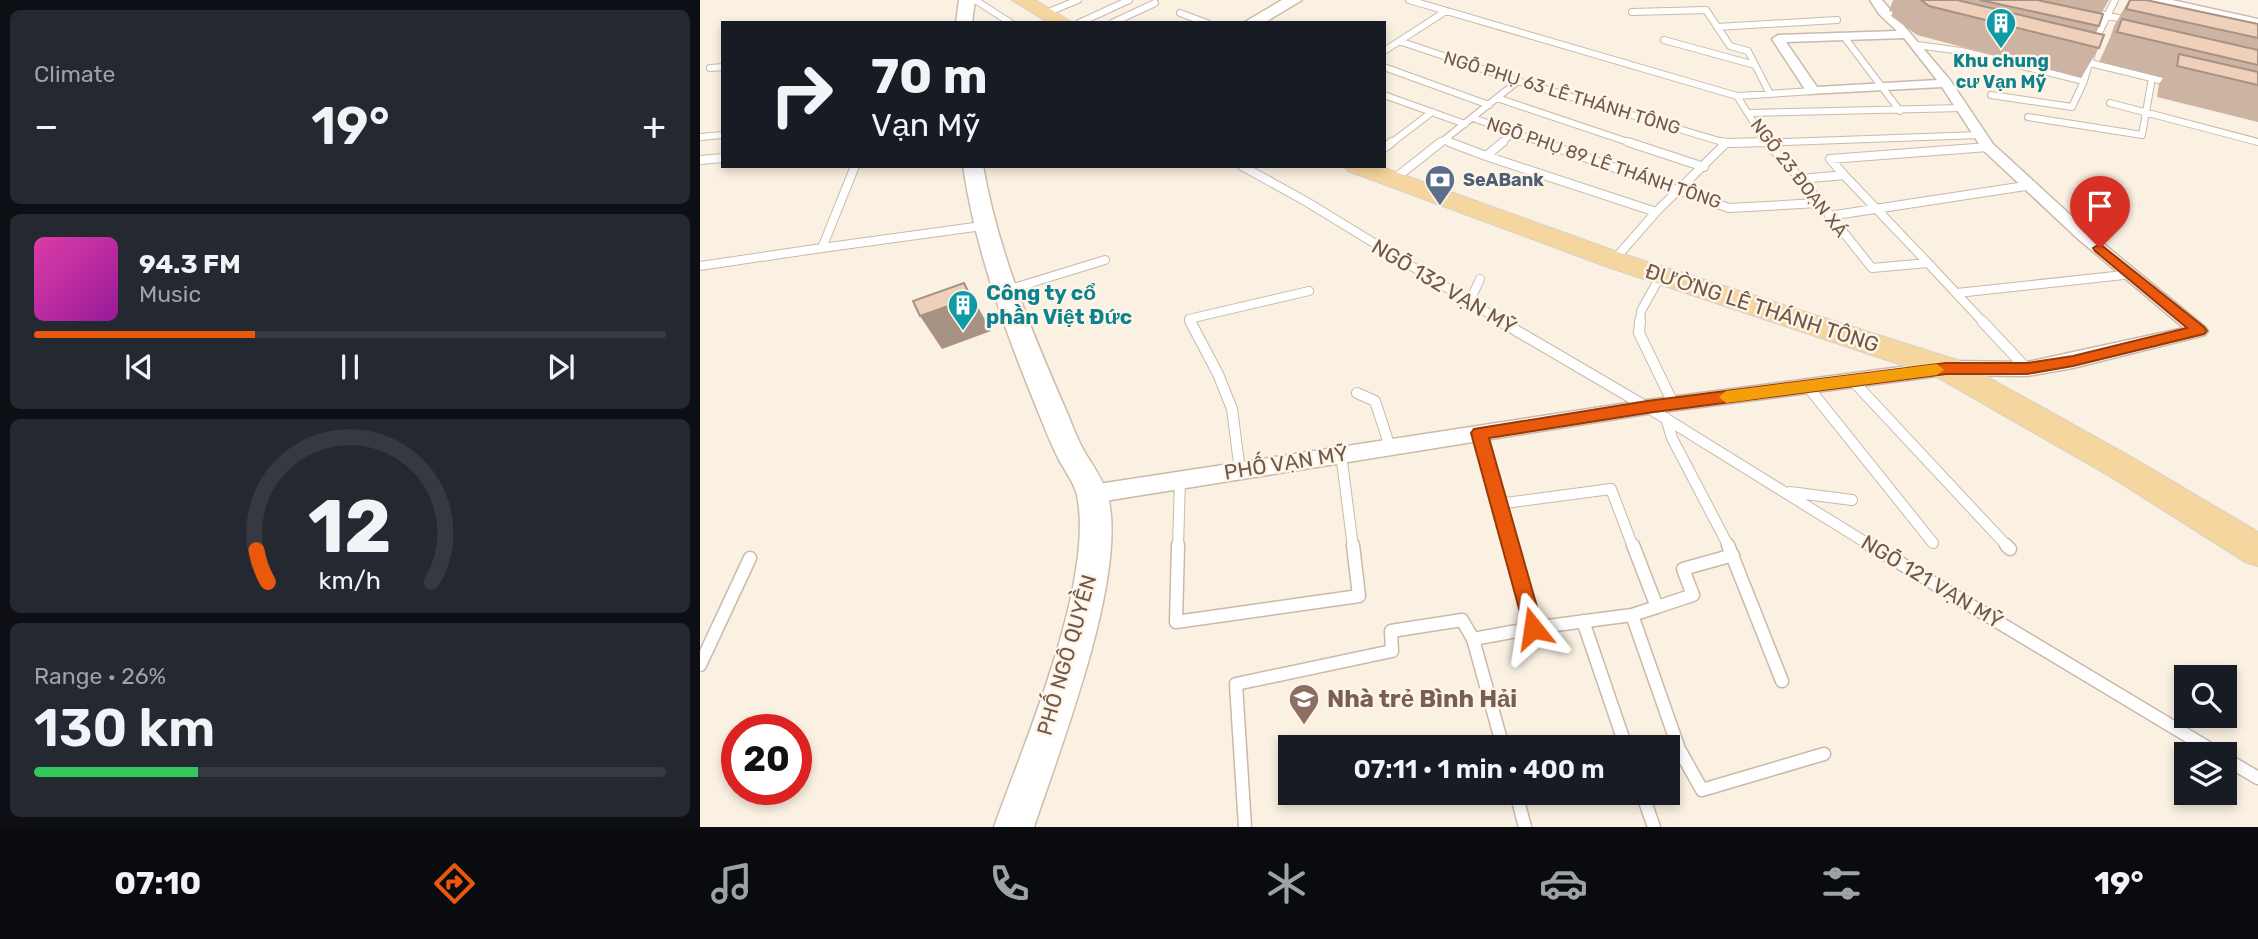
<!DOCTYPE html>
<html lang="en">
<head>
<meta charset="utf-8">
<style>
  :root { --surface:#171b24; --page:#242831; --text:#f1f3f6; --muted:#9ea1a6; --line:#363941; --accent:#ea580c }
  body { margin:0; font-family:Rubik,sans-serif; background:var(--page); color:var(--text); height:100vh; display:flex; flex-direction:column; font-size:26px; white-space:nowrap }
  * { box-sizing:border-box; margin:0 }
  p { font-size:23px; color:var(--muted) }
  .icon { flex:none; width:38px; height:38px; fill:none; stroke:currentColor; stroke-width:2; stroke-linecap:round; stroke-linejoin:round }
  .map { position:relative; flex:1; overflow:hidden }
  .side { display:flex; flex-direction:column; gap:10px; padding:10px; background:#0d0f14; width:700px }
  .side>* { flex:none }
  .top-card { position:absolute; left:21px; top:21px; width:665px; height:147px; border-radius:0px; box-shadow:0 4px 10px #0003; background:#171b24; color:var(--text); overflow:hidden }
  .fabs { position:absolute; left:1474px; top:665px; display:grid; gap:14px }
  .fabs a { display:grid; place-items:center; width:63px; height:63px; border-radius:0px; background:var(--surface); box-shadow:0 4px 10px #0003; font-size:35px }
  .speed { position:absolute; left:21px; top:714px; display:flex; gap:14px; font-size:35px; font-weight:700; text-align:center }
  .speed>* { display:grid; place-content:center; width:91px; height:91px; border-radius:50%; background:var(--surface); box-shadow:0 4px 10px #0003; line-height:1 }
  .speed .limit { border:10px solid #d22; background:#fff; color:#111 }
  .pin { position:absolute; display:grid; place-items:center; width:60px; height:60px; color:#fff; margin:-72px -30px; border-radius:50% 50% 50% 0; rotate:-45deg; box-shadow:0 0 7px #0007 }
  .pin .icon { rotate:45deg }
  .me { position:absolute; width:77px; margin:-38px; rotate:345deg; stroke-linejoin:round; filter:drop-shadow(0 0 5px #0008) }
  .turn { display:flex; align-items:center; gap:24px; height:147px; padding:0 35px; font-size:32px }
  .turn .icon { width:91px; height:91px; stroke-width:2.5 }
  .turn b { display:block; font-size:49px; line-height:60px }
  .big { font-size:52px; font-weight:600; line-height:1.1 }
  .side .widget { flex:1; display:flex; flex-direction:column; justify-content:center; gap:10px; min-width:0; padding:0 24px; border-radius:10px; background:var(--page) }
  .side .dial { align-items:center; gap:0 }
  .dial svg { height:182px; overflow:visible; fill:none; stroke:var(--line); stroke-width:7; stroke-linecap:round; text-anchor:middle }
  .dial text { fill:var(--text); stroke:none }
  .song { display:flex; align-items:center; gap:21px }
  .cover { width:84px; height:84px; border-radius:10px; background:linear-gradient(135deg,hsl(320 70% 55%),hsl(300 70% 35%)) }
  .played { height:7px; border-radius:4px; background:linear-gradient(90deg,var(--accent) 35%,var(--line) 35%) }
  .keys { display:flex; justify-content:space-around; direction:ltr }
  .heat { display:flex; justify-content:space-between; align-items:center; font-size:38px; direction:ltr }
  .charge { height:10px; border-radius:5px; background:linear-gradient(90deg,#34c759 26%,var(--line) 0) }
  .trip { position:absolute; left:578px; top:735px; width:402px; height:70px; border-radius:0px; background:var(--surface); box-shadow:0 4px 10px #0003; font-weight:600; line-height:70px; text-align:center }
  .tab-bar { display:flex; height:112px; justify-content:space-around; align-items:center; background:#090b0e; color:var(--muted) }
  .tab-bar .icon { width:49px; height:49px }
  .tab-bar .selected { color:var(--accent) }
  .tab-bar b { font-size:32px; color:var(--text) }
  main { display:flex; flex:1; min-height:0 }
  .map>svg:first-child { display:block }
  .lines { fill:none; stroke-linecap:round; stroke-linejoin:round }
  .lane-far3-casing { stroke:#cab9a9; stroke-width:8 }
  .lane-far2-casing { stroke:#cab9a9; stroke-width:10 }
  .lane-far1-casing { stroke:#cab9a9; stroke-width:12 }
  .lane-casing { stroke:#cab9a9; stroke-width:15 }
  .street-casing { stroke:#cab9a9; stroke-width:3 }
  .secondary-casing { stroke:#cfbbaa; stroke-width:3 }
  .primary-casing { stroke:#d7d0cc; stroke-width:2 }
  .lane-far3 { stroke:#fff; stroke-width:6 }
  .lane-far2 { stroke:#fff; stroke-width:8 }
  .lane-far1 { stroke:#fff; stroke-width:10 }
  .lane { stroke:#fff; stroke-width:12 }
  .street { fill:#fff; fill-rule:evenodd }
  .secondary { fill:#fff; fill-rule:evenodd }
  .primary { fill:#f5d69e; fill-rule:evenodd }
  .wall { fill:#cdb3a1 }
  .shaded-wall { fill:#a79283 }
  .building { fill:#eed0bb; stroke:#a79283; stroke-width:2 }
  .route { fill:#ea580c; stroke:#983908; stroke-width:2 }
  .slow { fill:#f59e0b }
  .labels { text-anchor:middle; stroke-width:5; stroke-linejoin:round; paint-order:stroke }
  .far-culture-label { font-size:18px; font-weight:bold; fill:#0d838f; stroke:#fef5e8 }
  .far-street-label { font-size:18px; fill:#70584a; stroke:#fef5e8 }
  .far-service-label { font-size:18px; font-weight:bold; fill:#4e5e75; stroke:#fef5e8; text-anchor:start }
  .street-label { font-size:21px; fill:#70584a; stroke:#fef5e8 }
  .culture-label { font-size:21px; font-weight:bold; fill:#0d838f; stroke:#fef5e8; text-anchor:start }
  .near-education-label { font-size:24px; font-weight:bold; fill:#785e54; stroke:#fef5e8; text-anchor:start }
</style>
</head>
<body>
<main>
<section class="side">
<div class="widget"><p>Climate</p>
<div class="heat"><a>−</a><b class="big">19°</b><a>+</a></div>
</div>
<div class="widget">
<div class="song"><i class="cover"></i><div><b>94.3 FM</b><p>Music</p></div></div>
<div class="played"></div>
<div class="keys"><svg class="icon" aria-label="previous" viewBox="0 0 24 24"><path d="M18 5L8 12l10 7zM5 5v14"/></svg><svg class="icon" aria-label="pause" viewBox="0 0 24 24"><path d="M8 5v14M16 5v14"/></svg><svg class="icon" aria-label="next" viewBox="0 0 24 24"><path d="M6 5l10 7-10 7zM19 5v14"/></svg></div>
</div>
<div class="widget dial"><svg viewBox="0 0 100 80">
<path d="M14 69A42 42 0 1 1 86 69"/>
<path d="M14 69A42 42 0 0 1 9 55" stroke="#ea580c"/>
<text x="50" y="56" font-size="32" font-weight="700">12</text>
<text x="50" y="72" font-size="11">km/h</text>
</svg></div>
<div class="widget"><p>Range · 26%</p><b class="big">130 km</b><div class="charge"></div></div>
</section>
<div class="map">
<svg width="1558" height="827" viewBox="0 0 1558 827">
  <rect width="100%" height="100%" fill="#faf1e2"/>
  <g class="lines">
    <g class="lane-far3-casing">
      <path id="lane-far3" d="M275 0 311 23
        M709 0 1037 96 1067 144
        M932 12 1006 10 1030 46 1048 51 1070 94
        M1391 12 1431 21
        M346 13 378 0
        M480 13 507 23
        M379 23 429 0
        M412 23 455 3
        M1017 27 1137 20
        M1145 38 1200 111
        M964 40 1055 65
        M699 41 818 81 1026 143
        M1217 45 1261 51 1384 81
        M684 51 746 11
        M1378 60 1472 83
        M684 67 789 105
        M10 68 23 67
        M684 95 765 124
        M1291 95 1372 107 1384 81 1396 39 1415 0
        M1037 96 1113 91
        M797 98 934 144
        M1410 103 1558 142
        M1048 113 1263 108
        M1328 117 1442 135 1452 78
        M773 118 846 144
        M0 137 23 135
        M744 140 753 144
        M690 144 732 112
        M739 144 818 81
        M800 144 815 131
        M1025 144 1280 135"/>
    </g>
    <g class="lane-far2-casing">
      <path id="lane-far2" d="M749 142 786 156
        M803 142 786 156 956 212
        M841 142 1029 208 1118 203
        M928 142 1004 167
        M1022 142 1026 143
        M1066 142 1101 179 1172 268 1228 263 1283 322
        M684 148 692 142
        M0 160 23 158
        M155 166 122 248 282 226
        M542 166 607 202 803 322
        M1144 175 1228 263
        M1101 179 1144 175 1130 159 1288 147
        M693 180 741 142
        M1129 216 1332 185
        M914 260 956 212 1026 143 1066 142
        M0 266 122 248
        M304 291 405 260
        M1257 293 1433 274
        M769 303 780 279
        M491 322 489 319 609 291
        M940 322 941 311 961 275"/>
    </g>
    <g class="lane-far1-casing">
      <path id="lane-far1" d="M490 321 518 374 532 409 540 471
        M800 321 947 407 1173 547
        M940 321 939 333 973 403
        M1282 321 1327 369
        M1154 382 1308 547
        M1108 387 1233 543
        M657 393 675 401 690 447
        M966 418 972 438 1029 547
        M779 433 810 547
        M641 454 653 547
        M1090 492 1152 500
        M797 504 911 489 933 547
        M478 547 480 480"/>
    </g>
    <g class="lane-casing">
      <path id="lane" d="M478 545 476 622 659 596 653 545
        M810 545 833 628 932 615 979 749 1002 790 1124 754
        M1028 545 1082 681
        M1170 545 1518 754
        M1306 545 1310 549
        M957 607 993 595 983 569 1033 555
        M932 615 957 607 933 545
        M883 621 926 747
        M773 639 833 628
        M0 665 50 558
        M1524 758 1558 778
        M816 793 825 827
        M942 793 954 827
        M545 827 536 684 692 651 691 631 762 620 773 639 803 747"/>
    </g>
    <g class="street-casing">
      <path id="street" d="M1170 0H1182L1250 80 1293 144 1389 232 1505 327 1508 331 1505 335 1373 368 1327 376 1246 375 947 414 392 503 385 500 382 494 385 488 392 485 947 400 1246 361 1327 362 1484 328 1377 238 1283 150 1242 87 1108 94 1072 39 1078 35 1197 31 1179 14ZM1204 38 1237 80 1117 87 1086 42Z"/>
    </g>
    <g class="secondary-casing">
      <path id="secondary" d="M259 0H275L272 23H256Z
        M582 0H602L564 23H543Z
        M1442 0H1472L1558 19V29L1444 3Z
        M263 166H283C299 255 333 335 369 417 373 428 378 440 384 451 392 464 402 478 407 493 430 571 360 748 334 827H294C324 743 395 581 377 495 374 482 364 470 358 458 351 444 345 429 339 414 306 333 276 253 263 166Z"/>
    </g>
    <g class="primary-casing">
      <path id="primary" d="M312 0H335L373 23H349Z
        M644 166H679L923 254 1257 360 1435 459 1558 532V566L1545 562 1411 477 1235 376 905 266 648 171Z"/>
    </g>
    <use href="#lane-far3" class="lane-far3"/>
    <use href="#lane-far2" class="lane-far2"/>
    <use href="#lane-far1" class="lane-far1"/>
    <use href="#lane" class="lane"/>
    <use href="#street" class="street"/>
    <use href="#secondary" class="secondary"/>
    <use href="#primary" class="primary"/>
  </g>
  <path class="wall" d="M1193 0H1409L1401 14 1399 26 1396 33 1399 48 1381 78 1217 35 1191 16 1193 12 1189 11Z
    M1429 0 1558 24V122L1457 97 1459 84 1463 78 1399 62 1405 49 1410 38 1414 26Z"/>
  <path class="shaded-wall" d="M264 283 283 316 291 331 242 349 220 316Z"/>
  <path class="building" d="M1221 0H1257L1404 35 1399 48 1229 6Z
    M1280 0H1337L1403 14 1399 26Z
    M1430 0H1446L1558 24V38L1426 9Z
    M1422 19 1558 50V65L1417 32Z
    M1479 54 1558 72V85L1477 66Z
    M264 283 271 298 220 316 213 301Z"/>
  <path class="route" d="M1400 244 1504 327 1507 331 1504 334 1373 366 1327 374H1246L947 413 789 438 843 628 840 634 833 637 826 634 771 433 774 429 947 401 1246 363H1327L1373 356 1487 328 1395 251 1393 248Z"/>
  <path class="slow" d="M1237 364 1244 370 1237 375 1026 403 1019 397 1026 391Z"/>
  <defs>
    <g id="building-pin" transform="scale(1.575)"><path d="M0 17L-7.5 6A9.5 9.5 0 1 1 7.5 6Z" fill="#0f9aa8" stroke="#fef5e8"/><path d="M-4-6H4V6H1V3H-1V6H-4ZM-2.5-4.3h1.7v1.8h-1.7ZM.8-4.3h1.7v1.8H.8ZM-2.5-1h1.7V.8h-1.7ZM.8-1h1.7V.8H.8Z" fill="#fff"/></g>
    <g id="bank-pin" transform="scale(1.575)"><path d="M0 17L-7.5 6A9.5 9.5 0 1 1 7.5 6Z" fill="#5c6f8a" stroke="#fef5e8"/><path d="M-6-4H6V4H-6ZM0-2.3a2.3 2.3 0 1 0 0 4.6a2.3 2.3 0 1 0 0-4.6Z" fill="#fff"/></g>
    <g id="school-pin" transform="scale(1.575)"><path d="M0 17L-7.5 6A9.5 9.5 0 1 1 7.5 6Z" fill="#8d6e63" stroke="#fef5e8"/><path d="M0-5L7-2L0 1L-7-2ZM-4 1L0 2.5L4 1V4Q0 6-4 4Z" fill="#fff"/></g>
  </defs>
  <g fill-rule="evenodd">
    <use href="#building-pin" x="1301" y="23"/>
    <use href="#bank-pin" x="740" y="180"/>
    <use href="#building-pin" x="263" y="305"/>
    <use href="#school-pin" x="604" y="699"/>
  </g>
  <g class="labels">
    <g class="far-culture-label">
      <text x="1301" y="67">Khu chung<tspan x="1301" dy="21">cư Vạn Mỹ</tspan></text>
    </g>
    <g class="far-street-label">
      <text transform="translate(862 93) rotate(17)" y="6">NGÕ PHỤ 63 LÊ THÁNH TÔNG</text>
      <text transform="translate(904 163) rotate(19)" y="6">NGÕ PHỤ 89 LÊ THÁNH TÔNG</text>
      <text transform="translate(1099 178) rotate(52)" y="6">NGÕ 23 ĐOẠN XÁ</text>
    </g>
    <g class="far-service-label">
      <text x="763" y="186">SeABank</text>
    </g>
    <g class="street-label">
      <text transform="translate(744 287) rotate(31)" y="7">NGÕ 132 VẠN MỸ</text>
      <text transform="translate(1062 308) rotate(18)" y="7">ĐƯỜNG LÊ THÁNH TÔNG</text>
      <text transform="translate(586 463) rotate(-9)" y="7">PHỐ VẠN MỸ</text>
      <text transform="translate(1232 582) rotate(31)" y="7">NGÕ 121 VẠN MỸ</text>
      <text transform="translate(367 655) rotate(-74)" y="7">PHỐ NGÔ QUYỀN</text>
    </g>
    <g class="culture-label">
      <text x="286" y="300">Công ty cổ<tspan x="286" dy="24">phần Việt Đức</tspan></text>
    </g>
    <g class="near-education-label">
      <text x="627" y="707">Nhà trẻ Bình Hải</text>
    </g>
  </g>
</svg>
<div class="fabs">
<a><svg class="icon" aria-label="search" viewBox="0 0 24 24"><circle cx="10" cy="10" r="6"/><path d="M15 15l6 6"/></svg></a>
<a><svg class="icon" aria-label="layers" viewBox="0 0 24 24"><path d="M12 4l9 5-9 5-9-5zM3 14l9 5 9-5"/></svg></a>
</div>
<div class="speed"><div class="limit">20</div></div>
<div class="pin" style="left:1400px;top:248px;background:#d93025"><svg class="icon" aria-label="arrive" viewBox="0 0 24 24"><path d="M6 21V4h12l-3 4 3 4H6"/></svg></div>
<svg class="me" style="left:833px;top:628px" viewBox="-20 -20 40 40"><path d="M0-17L14 15 0 8-14 15z" fill="#ea580c" stroke="#fff" stroke-width="4"/></svg>
<div class="trip">07:11 · 1 min · 400 m</div>
<div class="top-card">
<div class="turn"><svg class="icon" aria-label="right" viewBox="0 0 24 24"><path d="M7 20v-9h11M14 6l5 5-5 5"/></svg><div><b>70 m</b>Vạn Mỹ</div></div>
</div>
</div>
</main>
<nav class="tab-bar">
<b>07:10</b>
<svg class="icon selected" aria-label="directions" viewBox="0 0 24 24"><path d="M12 3l9 9-9 9-9-9zM9 14v-3h6M13 9l2 2-2 2"/></svg>
<svg class="icon" aria-label="music" viewBox="0 0 24 24"><path d="M9 18V5l10-2v13"/><circle cx="6" cy="18" r="3"/><circle cx="16" cy="16" r="3"/></svg>
<svg class="icon" aria-label="phone" viewBox="0 0 24 24"><path d="M5 4h4l2 5-3 2q2 4 5 5l2-3 5 2v4C11 20 4 13 5 4z"/></svg>
<svg class="icon" aria-label="climate" viewBox="0 0 24 24"><path d="M12 3v18M4 7l16 10M4 17L20 7"/></svg>
<svg class="icon" aria-label="car" viewBox="0 0 24 24"><path d="M5 17H2v-5l4-1 3-4h7l3 4 3 1v5h-3M9 17h6M6 11h13"/><circle cx="7" cy="17" r="2"/><circle cx="17" cy="17" r="2"/></svg>
<svg class="icon" aria-label="filters" viewBox="0 0 24 24"><path d="M4 7h16M4 17h16"/><circle cx="9" cy="7" r="2"/><circle cx="15" cy="17" r="2"/></svg>
<b>19°</b>
</nav>
</body>
</html>
